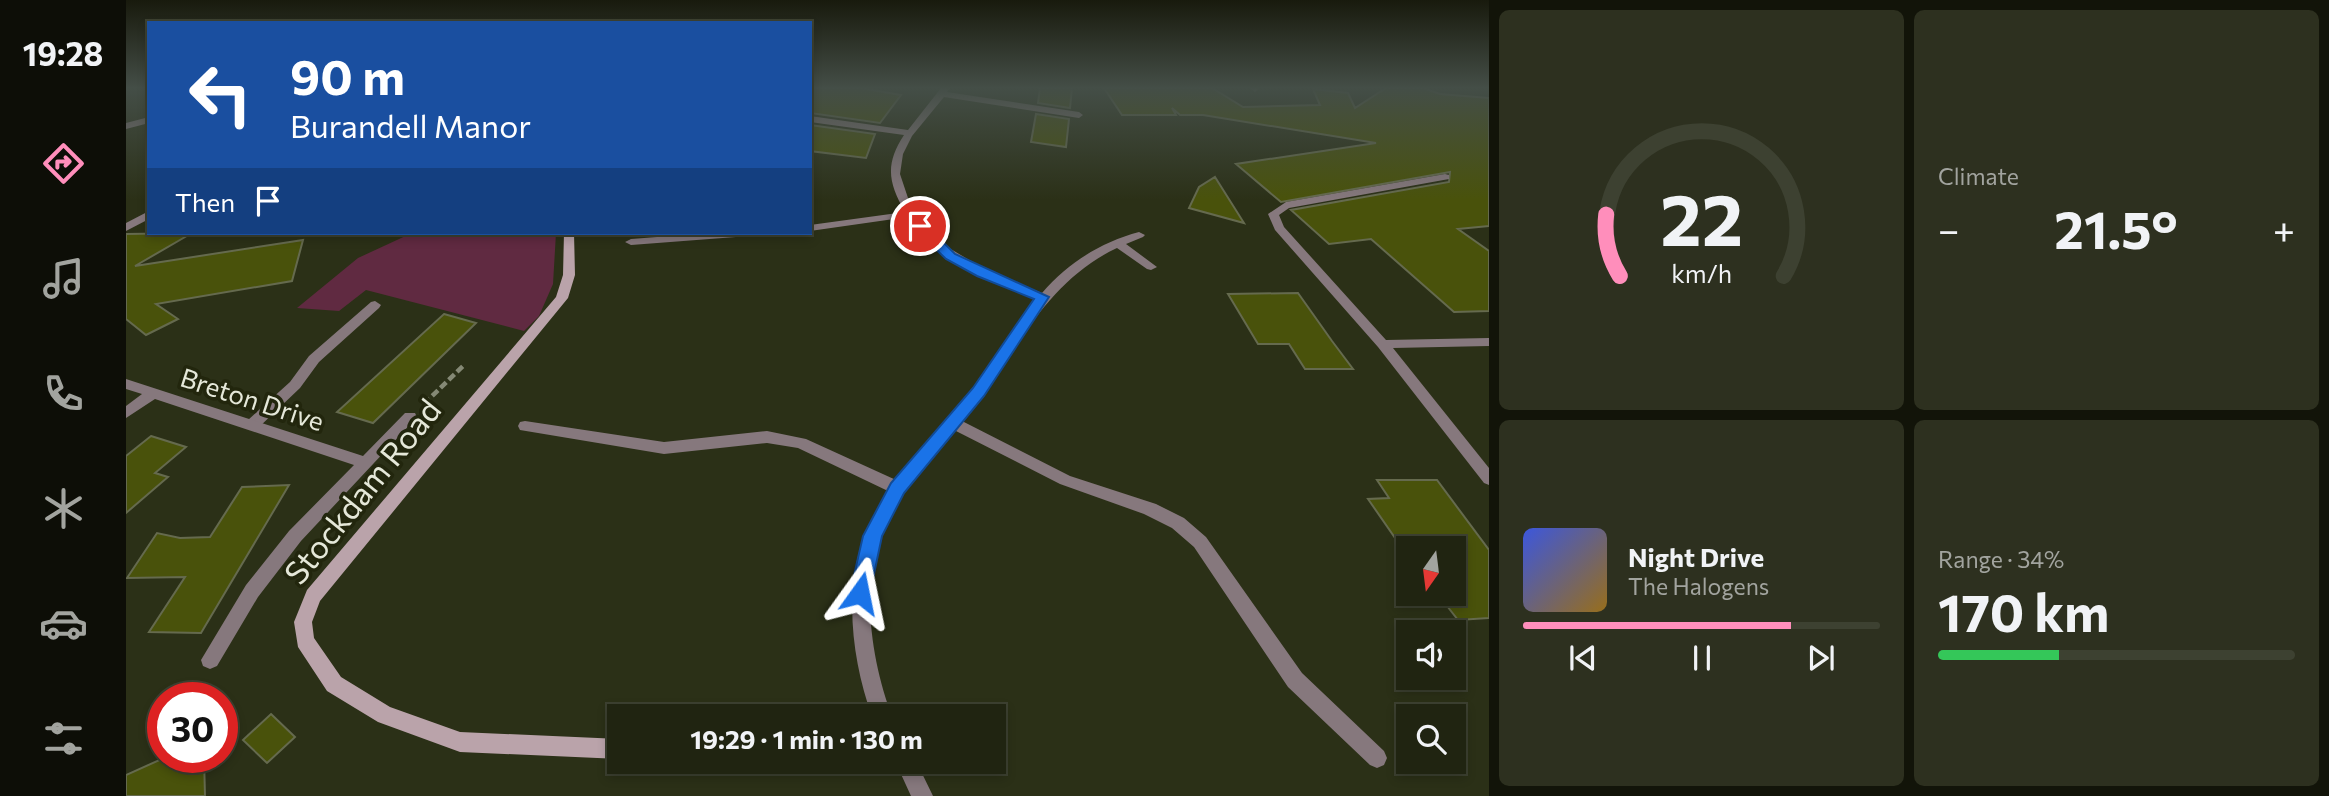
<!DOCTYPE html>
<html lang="en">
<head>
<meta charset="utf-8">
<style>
  :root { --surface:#202411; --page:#2d301f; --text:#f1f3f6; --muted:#a2a49f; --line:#3d4131; --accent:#ff8ebb }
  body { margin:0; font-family:Commissioner,sans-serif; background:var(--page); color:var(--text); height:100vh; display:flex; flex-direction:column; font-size:26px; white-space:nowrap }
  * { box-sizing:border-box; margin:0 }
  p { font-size:23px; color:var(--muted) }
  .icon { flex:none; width:38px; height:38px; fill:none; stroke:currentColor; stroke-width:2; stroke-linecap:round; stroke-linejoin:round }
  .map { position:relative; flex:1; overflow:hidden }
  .details { display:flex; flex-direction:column; gap:10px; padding:10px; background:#121409; width:840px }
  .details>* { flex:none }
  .top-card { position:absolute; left:21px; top:21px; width:665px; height:214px; border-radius:0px; box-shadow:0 4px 10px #0003,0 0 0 2px var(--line); background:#1a4fa0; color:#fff; overflow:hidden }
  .needle { width:46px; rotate:194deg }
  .tools { position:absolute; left:1270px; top:536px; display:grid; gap:14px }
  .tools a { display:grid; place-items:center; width:70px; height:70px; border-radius:0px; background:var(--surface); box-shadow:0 4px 10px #0003,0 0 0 2px var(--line); font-size:35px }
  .speed { position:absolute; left:21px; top:682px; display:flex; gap:14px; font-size:35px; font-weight:700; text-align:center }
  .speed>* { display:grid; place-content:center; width:91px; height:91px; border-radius:50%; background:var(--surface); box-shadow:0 4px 10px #0003,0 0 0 2px var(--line); line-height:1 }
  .speed .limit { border:10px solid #d22; background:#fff; color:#111 }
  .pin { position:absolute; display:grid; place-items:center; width:60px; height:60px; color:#fff; margin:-30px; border:4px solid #fff; border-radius:50%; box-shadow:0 2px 7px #0007 }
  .me { position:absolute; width:77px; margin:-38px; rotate:12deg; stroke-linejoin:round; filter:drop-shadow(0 0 5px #0008) }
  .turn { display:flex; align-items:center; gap:24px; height:147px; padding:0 28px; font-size:32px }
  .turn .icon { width:91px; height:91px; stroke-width:2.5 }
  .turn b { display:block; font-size:49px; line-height:60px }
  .then { display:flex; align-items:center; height:66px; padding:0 28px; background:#0003; gap:14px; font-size:26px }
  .big { font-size:52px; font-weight:700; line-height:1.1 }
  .details .widget { flex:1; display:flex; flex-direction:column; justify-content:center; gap:10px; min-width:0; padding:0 24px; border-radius:10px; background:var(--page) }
  .details .dial { align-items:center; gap:0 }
  .dial svg { height:182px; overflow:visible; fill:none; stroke:var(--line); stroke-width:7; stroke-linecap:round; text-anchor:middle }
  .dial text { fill:var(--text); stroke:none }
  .song { display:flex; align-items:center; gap:21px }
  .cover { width:84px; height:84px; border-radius:10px; background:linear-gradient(135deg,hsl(230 70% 55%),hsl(40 70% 35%)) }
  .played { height:7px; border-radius:4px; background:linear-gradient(90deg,var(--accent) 75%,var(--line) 75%) }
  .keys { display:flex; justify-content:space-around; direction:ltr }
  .heat { display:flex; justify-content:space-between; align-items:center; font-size:38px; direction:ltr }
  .charge { height:10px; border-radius:5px; background:linear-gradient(90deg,#34c759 34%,var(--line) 0) }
  .details .tiles { flex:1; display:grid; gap:10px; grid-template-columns:repeat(2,1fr) }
  .trip { position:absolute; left:481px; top:704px; width:399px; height:70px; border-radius:0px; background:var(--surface); box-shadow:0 4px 10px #0003,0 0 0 2px var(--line); font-weight:700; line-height:70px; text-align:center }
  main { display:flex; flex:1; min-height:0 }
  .tabs { display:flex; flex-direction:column; width:126px; justify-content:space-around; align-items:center; background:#0d0e07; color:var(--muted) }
  .tabs .icon { width:49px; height:49px }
  .tabs .active { color:var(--accent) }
  .tabs b { font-size:32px; color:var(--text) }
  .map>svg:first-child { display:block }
  .green { fill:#602a41 }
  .building { fill:#49520b; stroke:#656a4e; stroke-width:2 }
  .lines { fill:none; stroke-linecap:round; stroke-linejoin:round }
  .path { stroke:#858975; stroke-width:4.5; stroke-dasharray:8 3.5; stroke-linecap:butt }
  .lane { fill:#86787d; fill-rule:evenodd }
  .street { fill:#86787d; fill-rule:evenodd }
  .secondary { fill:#baa3aa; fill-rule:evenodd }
  .route { fill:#1a73e8; stroke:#114b97; stroke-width:2 }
  .labels { text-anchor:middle; stroke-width:7; stroke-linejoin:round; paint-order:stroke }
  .street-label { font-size:26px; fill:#e5e8d9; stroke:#22260d }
  .near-street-label { font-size:32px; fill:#e5e8d9; stroke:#22260d }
</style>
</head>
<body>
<main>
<nav class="tabs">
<b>19:28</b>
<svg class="icon active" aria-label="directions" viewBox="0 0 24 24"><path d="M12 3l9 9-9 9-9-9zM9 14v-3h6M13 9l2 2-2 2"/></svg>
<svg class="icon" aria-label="music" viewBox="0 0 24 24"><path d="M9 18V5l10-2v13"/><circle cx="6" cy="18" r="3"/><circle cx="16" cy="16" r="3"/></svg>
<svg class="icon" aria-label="phone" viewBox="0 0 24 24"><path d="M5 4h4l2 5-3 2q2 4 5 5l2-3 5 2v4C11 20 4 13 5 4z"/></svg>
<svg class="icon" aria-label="climate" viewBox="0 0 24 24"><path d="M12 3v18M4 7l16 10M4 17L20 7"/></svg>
<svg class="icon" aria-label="car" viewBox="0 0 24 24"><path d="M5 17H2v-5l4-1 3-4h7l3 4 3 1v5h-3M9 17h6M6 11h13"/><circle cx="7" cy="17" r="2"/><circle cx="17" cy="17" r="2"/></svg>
<svg class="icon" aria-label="filters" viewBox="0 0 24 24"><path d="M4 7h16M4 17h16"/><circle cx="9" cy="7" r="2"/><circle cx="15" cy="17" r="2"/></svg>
</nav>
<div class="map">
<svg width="1363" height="796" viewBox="0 0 1363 796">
  <rect width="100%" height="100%" fill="#2b3017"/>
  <path class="green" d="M286 233H430L427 284 413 316 398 331 240 290 213 311 171 308 232 258Z"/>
  <path class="building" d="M684 88H735L775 95 754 123 684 113Z
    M914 88H946L944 108 912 103Z
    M978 88H1086L1117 107 1194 105 1187 89 1222 93 1229 108 1260 88H1297L1314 94 1363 98V226L1332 229 1363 251V311L1328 312 1245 239 1203 244 1165 210 1323 182 1324 172 1155 202 1110 164 1250 143 1077 115H1054L1046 108 1050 115H996Z
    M910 114 943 119 940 147 905 142Z
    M684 125 749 134 740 158 684 151Z
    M1089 177 1118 223 1063 208 1073 187Z
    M66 233 9 266 177 240 166 281 30 304 52 319 20 335 0 319V234Z
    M1172 293 1206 341 1227 369H1179L1163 344H1132L1102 294Z
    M318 314 350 323 247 423 211 412Z
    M25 436 60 447 29 473 42 477 0 513V456Z
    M1251 480H1311L1363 550V618L1332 620 1311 593H1328V548H1283V558L1242 499 1263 498Z
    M163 485 75 633 23 632 59 577 1 578 31 533 54 538 84 537 116 487Z
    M145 714 169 737 141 763 117 740Z
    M38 758H78L79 796H0V775Z"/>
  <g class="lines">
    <path class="path" d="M298 404 337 366"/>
    <path class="lane" d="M249 301 255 305 253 308 193 362 174 388 132 428H122L120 424 122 420 164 382 183 356 245 302Z"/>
    <path class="street" d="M815 88H824L821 92 953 112 957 115 953 118 818 97 786 136 777 154 774 174 783 201 794 219 823 248 860 270 916 293C942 263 975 242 1013 232L1019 235 1017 237 1000 244 1031 267 1025 270 1021 269 991 248C916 283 886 361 836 421L944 476 1030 504 1058 518 1080 537 1176 673 1258 751 1261 758 1258 765 1251 768 1244 765 1162 687 1068 547 1046 528 1018 514 934 484 828 430C801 462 773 493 757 531 733 584 746 664 766 716H746C726 661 717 589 739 534 745 519 754 505 762 491L672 448 641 443 538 454 394 430 392 426 394 422 399 421 538 442 641 431 680 439 770 480 858 374 910 299C864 281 810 262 782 217L684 231V225L779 212C762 182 759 164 778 135L684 122V116L782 130Z
      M1124 88H1133V89L1129 92Z
      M23 117V123L0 129V123Z
      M1319 174 1323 175V179L1163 208 1153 215 1158 227 1260 340 1363 338V346L1267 348 1363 468V485L1358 483 1252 347 1149 230 1142 214 1160 202Z
      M23 211V219L0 231V223Z
      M583 233H628L623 236 505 245 499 242 505 239Z
      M0 379 237 456 279 413H289L291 417 175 541 132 597 91 666 84 669 77 666 75 660 120 585 163 531 228 465 29 399 0 418V406L16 394 0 389Z
      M769 761H790L807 796H785Z"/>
    <path class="secondary" d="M438 233H448L449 275 442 298 194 601 186 622 188 638 215 677 264 707 334 732 494 739V759L334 752 252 722 201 691 172 647 168 622 181 590 430 297 437 275Z
      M754 702 761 705 764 712 762 716H738L741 709Z"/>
  </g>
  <linearGradient id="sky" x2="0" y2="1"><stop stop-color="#181a0d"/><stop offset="0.44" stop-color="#444e47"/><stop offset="1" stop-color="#444e47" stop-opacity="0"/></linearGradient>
  <rect width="1363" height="200" fill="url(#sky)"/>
  <path class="route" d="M789 223H798L829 254 923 297 858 396 778 493 756 536 744 593 741 600 734 602 727 600 724 593 737 536 765 483 847 388 908 299 851 276 820 259 789 229Z"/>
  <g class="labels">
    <g class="street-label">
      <text transform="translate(126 400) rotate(18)" y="9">Breton Drive</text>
    </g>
    <g class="near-street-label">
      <text transform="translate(237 492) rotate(-51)" y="11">Stockdam Road</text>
    </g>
  </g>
</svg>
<div class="tools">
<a><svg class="needle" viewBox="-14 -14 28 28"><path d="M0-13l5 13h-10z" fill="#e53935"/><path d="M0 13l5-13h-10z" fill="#a2a49f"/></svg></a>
<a><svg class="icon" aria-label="sound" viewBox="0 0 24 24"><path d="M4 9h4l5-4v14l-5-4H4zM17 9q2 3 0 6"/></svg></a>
<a><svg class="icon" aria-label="search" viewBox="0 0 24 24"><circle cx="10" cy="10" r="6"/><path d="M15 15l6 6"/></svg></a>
</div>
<div class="speed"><div class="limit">30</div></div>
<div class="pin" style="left:794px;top:226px;background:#d93025"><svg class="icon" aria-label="arrive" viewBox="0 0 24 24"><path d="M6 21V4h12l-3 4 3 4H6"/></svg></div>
<svg class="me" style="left:734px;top:593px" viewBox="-20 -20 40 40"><path d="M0-17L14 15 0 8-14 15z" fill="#1a73e8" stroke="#fff" stroke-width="4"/></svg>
<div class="trip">19:29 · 1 min · 130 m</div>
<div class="top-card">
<div class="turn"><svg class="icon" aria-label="left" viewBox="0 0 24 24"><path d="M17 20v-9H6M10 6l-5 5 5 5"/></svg><div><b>90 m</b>Burandell Manor</div></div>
<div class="then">Then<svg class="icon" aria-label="arrive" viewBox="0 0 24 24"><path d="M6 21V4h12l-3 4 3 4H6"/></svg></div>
</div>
</div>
<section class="details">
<div class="tiles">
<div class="widget dial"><svg viewBox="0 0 100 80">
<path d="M14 69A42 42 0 1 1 86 69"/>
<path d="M14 69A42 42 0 0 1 8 42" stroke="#ff8ebb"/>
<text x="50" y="56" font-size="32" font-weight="700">22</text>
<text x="50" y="72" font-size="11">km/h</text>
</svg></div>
<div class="widget"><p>Climate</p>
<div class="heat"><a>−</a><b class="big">21.5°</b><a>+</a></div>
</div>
<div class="widget">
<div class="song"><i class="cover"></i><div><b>Night Drive</b><p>The Halogens</p></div></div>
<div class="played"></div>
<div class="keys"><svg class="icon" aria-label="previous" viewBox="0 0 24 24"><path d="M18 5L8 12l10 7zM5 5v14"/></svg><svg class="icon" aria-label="pause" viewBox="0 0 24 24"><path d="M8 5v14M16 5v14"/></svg><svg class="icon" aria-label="next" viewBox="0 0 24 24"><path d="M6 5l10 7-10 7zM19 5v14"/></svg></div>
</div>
<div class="widget"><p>Range · 34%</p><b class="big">170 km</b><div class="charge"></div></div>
</div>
</section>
</main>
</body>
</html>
